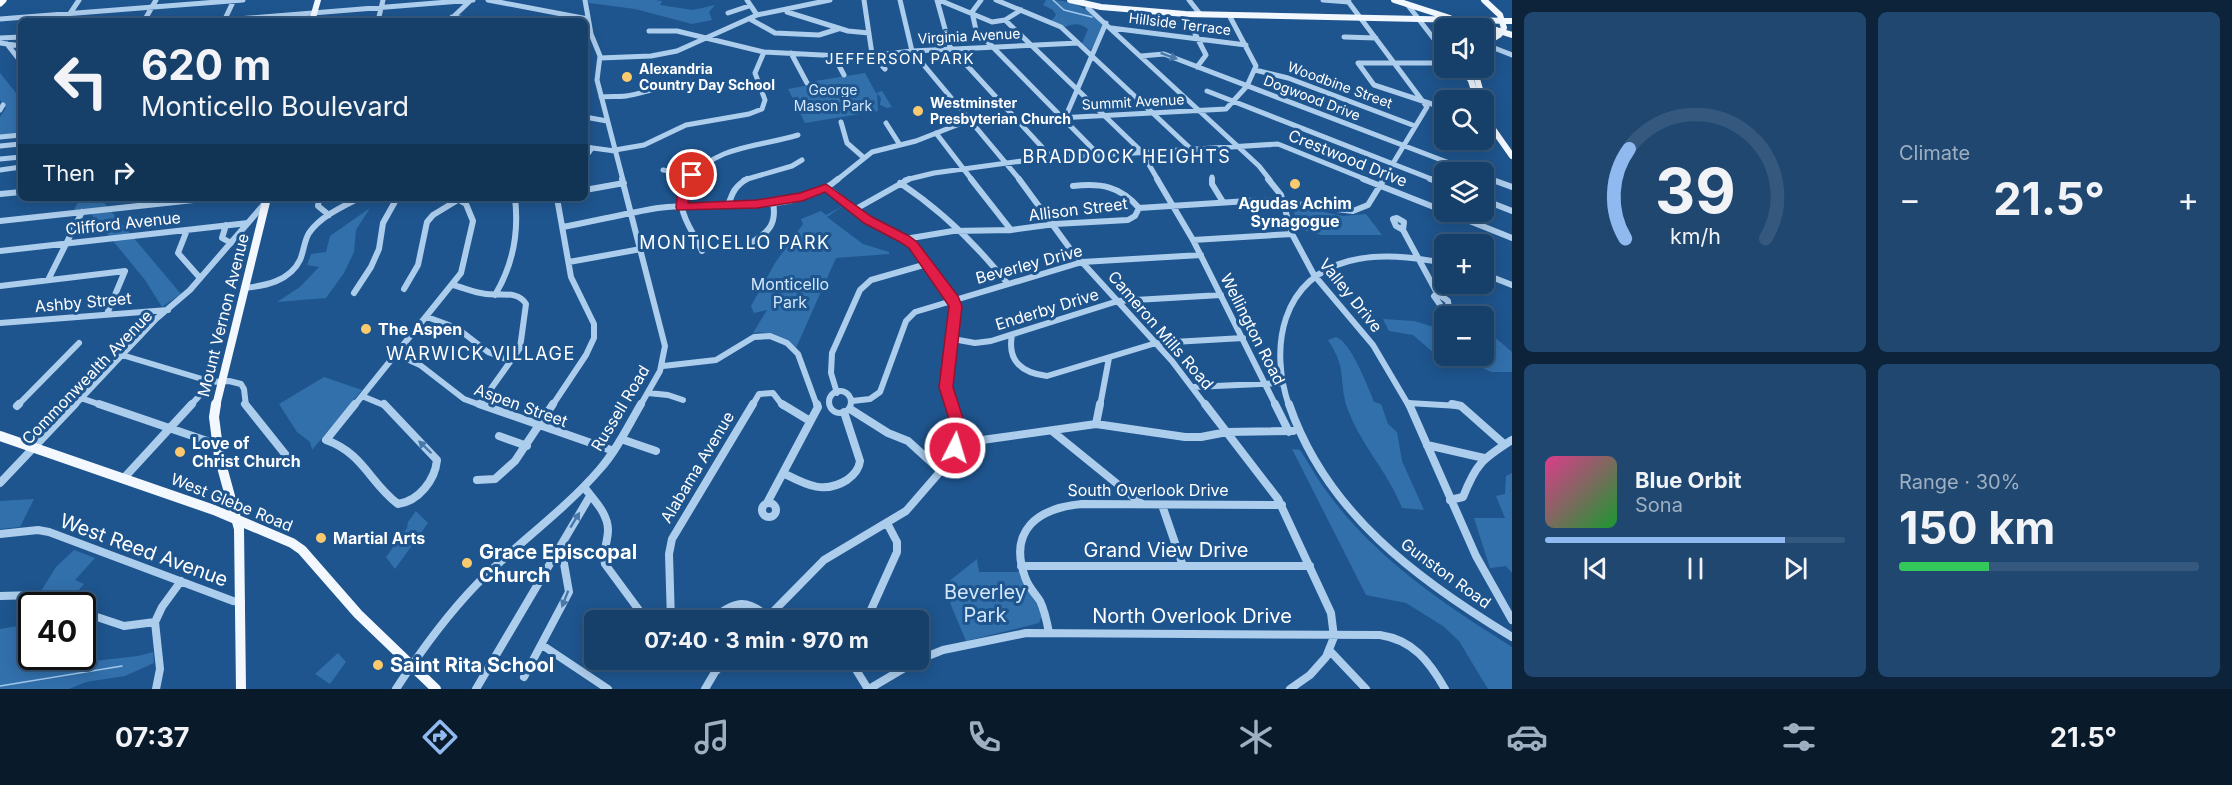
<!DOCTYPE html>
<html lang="en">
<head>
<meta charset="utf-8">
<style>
  :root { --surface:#16406a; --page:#1f4770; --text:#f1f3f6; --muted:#9eafc1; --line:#35597e; --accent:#90b9f0 }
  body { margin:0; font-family:Inter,sans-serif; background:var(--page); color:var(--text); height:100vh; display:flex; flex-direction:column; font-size:22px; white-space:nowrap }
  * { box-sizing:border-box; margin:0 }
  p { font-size:20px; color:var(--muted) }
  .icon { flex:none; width:33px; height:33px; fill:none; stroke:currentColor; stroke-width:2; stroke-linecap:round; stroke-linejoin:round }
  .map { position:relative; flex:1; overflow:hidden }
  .side { display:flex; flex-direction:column; gap:12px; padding:12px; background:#0c233a; width:720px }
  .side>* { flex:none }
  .top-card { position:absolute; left:18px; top:18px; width:570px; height:183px; border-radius:9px; box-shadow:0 3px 15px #0003,0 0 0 2px var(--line); background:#16406a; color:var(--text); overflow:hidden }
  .buttons { position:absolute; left:1434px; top:18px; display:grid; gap:12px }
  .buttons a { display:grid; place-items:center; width:60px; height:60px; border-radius:9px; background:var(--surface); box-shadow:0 3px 15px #0003,0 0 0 2px var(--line); font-size:30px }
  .speed { position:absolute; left:18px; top:592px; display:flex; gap:12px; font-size:30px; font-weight:700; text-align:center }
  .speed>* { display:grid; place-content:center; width:78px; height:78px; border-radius:50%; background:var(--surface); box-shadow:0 3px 15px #0003,0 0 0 2px var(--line); line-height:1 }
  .speed .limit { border:3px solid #111; border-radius:9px; background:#fff; color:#111 }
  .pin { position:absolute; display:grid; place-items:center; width:51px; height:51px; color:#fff; margin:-26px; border:3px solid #fff; border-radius:50%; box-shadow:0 2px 6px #0007 }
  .me { position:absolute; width:66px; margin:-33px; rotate:5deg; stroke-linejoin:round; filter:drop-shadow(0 0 4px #0008) }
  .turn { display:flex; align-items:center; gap:21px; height:126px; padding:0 24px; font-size:27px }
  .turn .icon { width:78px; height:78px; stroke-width:2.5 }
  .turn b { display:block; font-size:42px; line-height:51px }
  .then { display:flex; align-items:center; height:57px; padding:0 24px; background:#0003; gap:12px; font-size:22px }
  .big { font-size:45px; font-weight:700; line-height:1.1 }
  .side .card { flex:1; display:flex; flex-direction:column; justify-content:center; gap:9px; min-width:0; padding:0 21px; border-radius:9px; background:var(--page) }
  .side .dial { align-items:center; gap:0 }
  .dial svg { height:156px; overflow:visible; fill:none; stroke:var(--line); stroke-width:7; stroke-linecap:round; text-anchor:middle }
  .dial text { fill:var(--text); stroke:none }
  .song { display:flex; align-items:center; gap:18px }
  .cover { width:72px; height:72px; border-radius:9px; background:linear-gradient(135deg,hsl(330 70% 55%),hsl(130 70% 35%)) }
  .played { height:6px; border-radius:3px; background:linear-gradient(90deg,var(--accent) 80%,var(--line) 80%) }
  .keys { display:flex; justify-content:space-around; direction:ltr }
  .heat { display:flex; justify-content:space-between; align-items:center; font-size:33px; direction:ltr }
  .charge { height:9px; border-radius:4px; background:linear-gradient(90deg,#34c759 30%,var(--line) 0) }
  .side .tiles { flex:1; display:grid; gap:12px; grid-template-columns:repeat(2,1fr) }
  .trip { position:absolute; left:584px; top:610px; width:345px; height:60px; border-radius:9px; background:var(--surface); box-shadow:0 3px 15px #0003,0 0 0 2px var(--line); font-weight:700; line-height:60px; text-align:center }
  .tab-bar { display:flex; height:96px; justify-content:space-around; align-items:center; background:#091a2a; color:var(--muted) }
  .tab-bar .icon { width:42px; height:42px }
  .tab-bar .active { color:var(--accent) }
  .tab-bar b { font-size:27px; color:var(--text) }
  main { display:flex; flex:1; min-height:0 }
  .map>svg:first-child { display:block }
  .green { fill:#3270ac }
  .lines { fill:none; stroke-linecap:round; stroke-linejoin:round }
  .stream { stroke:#a0c9ee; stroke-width:1.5 }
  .minor-far2 { stroke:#adcded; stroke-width:5 }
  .minor-far1 { stroke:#adcded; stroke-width:6 }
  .minor { stroke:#adcded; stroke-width:8 }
  .major-far2 { stroke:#f3f8ff; stroke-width:6 }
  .major-far1 { stroke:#f3f8ff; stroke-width:8 }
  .major { stroke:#f3f8ff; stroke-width:10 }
  .highway { stroke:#fff; stroke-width:7 }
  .oneway { fill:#4979aa }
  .route { fill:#e11d48; stroke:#92132f; stroke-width:1.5 }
  .poi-dot { fill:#fbca6d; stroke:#1e558e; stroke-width:2 }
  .labels { text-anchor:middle; stroke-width:6; stroke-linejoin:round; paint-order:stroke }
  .far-street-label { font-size:14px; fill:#fff; stroke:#1e558e }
  .far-poi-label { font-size:14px; font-weight:bold; fill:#fff; stroke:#1e558e; text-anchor:start }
  .far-park-label { font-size:14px; fill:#d2e6f9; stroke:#1e558e }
  .far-neighbourhood-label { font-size:15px; letter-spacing:1.5px; fill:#fff; stroke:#1e558e }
  .street-label { font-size:16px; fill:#fff; stroke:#1e558e }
  .poi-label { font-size:16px; font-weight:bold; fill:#fff; stroke:#1e558e; text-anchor:start }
  .park-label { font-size:16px; fill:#d2e6f9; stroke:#1e558e }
  .neighbourhood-label { font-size:18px; letter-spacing:1.5px; fill:#fff; stroke:#1e558e }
  .near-street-label { font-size:20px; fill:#fff; stroke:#1e558e }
  .near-poi-label { font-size:20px; font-weight:bold; fill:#fff; stroke:#1e558e; text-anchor:start }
  .near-park-label { font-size:20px; fill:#d2e6f9; stroke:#1e558e }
</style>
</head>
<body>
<main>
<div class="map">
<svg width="1512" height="689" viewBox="0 0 1512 689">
  <rect width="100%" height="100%" fill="#1e558e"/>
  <path class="green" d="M588 0H655L662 1 660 5 693 10 715 5 709 12 712 20 692 24 635 9 589 3Z
    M1046 0C1074 0 1083 6 1104 24L1091 50 1082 44 1088 29C1080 23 1075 23 1065 27L1051 21 1056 15 1053 10 1043 5Z
    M0 73 21 99V134L0 136V117L6 108 0 100Z
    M865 73 876 93 882 91 892 107 887 108 880 105 881 98 877 93 878 111 805 123 788 89 810 85 809 82Z
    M80 198H100L181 294 162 307 145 280 91 214 73 212Z
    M843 206 827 217 863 244 889 252V254L836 258 796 348C783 338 770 330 753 333L767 310 754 313 751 306 775 263 803 224 801 219 821 211 826 215Z
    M1293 206 1343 216 1366 214 1382 235H1321L1297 228Z
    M370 208 356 230 354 252 344 273 326 298 277 302 300 287 319 267 307 265 311 254 326 252 330 236Z
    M1383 319 1414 321 1434 327H1444V356H1484V328L1512 352V372H1491L1473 363 1435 354 1413 335 1389 331Z
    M1336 337C1351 342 1368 387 1374 402L1381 404 1388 424 1397 432 1402 461 1424 510 1402 508C1388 472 1361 445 1348 410 1342 395 1343 380 1340 365 1338 356 1332 347 1328 340Z
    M324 377 362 390 312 450 310 442 297 432 279 404Z
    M1292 449 1300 450C1310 465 1319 482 1330 496 1378 560 1445 605 1512 647V689H1488L1459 641 1443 626 1406 603 1366 595Z
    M1512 473V573L1506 566 1490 568 1474 518H1505L1496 496 1505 494 1506 476Z
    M34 499 20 527 0 529V501Z
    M416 511 428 523 395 569 386 557 407 528 408 522Z
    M74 550 95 558 75 580 84 584 70 600 41 591 56 567Z
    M977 559 979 572H1020C1023 589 1037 600 1042 616L1039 623 966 641 943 586Z
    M31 612 32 657H64L77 663 138 656 153 652 154 663 125 676 86 682 69 689H0V629L18 626Z
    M338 653 346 662 330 684 315 674Z"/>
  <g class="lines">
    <path class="stream" d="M1053 0 1064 10 1092 17
      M0 686 122 666"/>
    <path class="minor-far2" d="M488 0 588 19
      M585 0 591 34 600 56 597 80 623 180
      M747 0 757 15
      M864 0 872 54 885 69
      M900 0 912 51 1020 180
      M937 0 950 47 1052 158
      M939 0 992 22 1005 20 1021 10
      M981 0 972 12 976 30 1098 154
      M996 0 1061 27 1191 149
      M1189 0 1200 14
      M1323 0 1349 2
      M1347 0 1427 107 1383 180
      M1407 4 1444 52
      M1089 5 1088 8 1259 166 1270 180
      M787 12 848 31 869 33
      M728 13 749 6
      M1185 14 1206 55 1197 67
      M452 17 478 21
      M0 19 243 0
      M750 19 775 33 819 35 838 29
      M1005 20 1141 151 1158 180
      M65 21 79 0
      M144 21 156 0
      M213 21 473 0
      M224 21 234 0
      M378 21 383 0
      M449 21 471 0
      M1111 28 1246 45
      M649 31H677L764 52 860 57 912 51 1078 43
      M1344 37 1376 38
      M0 38 21 37
      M0 43 21 46
      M7 44 21 62
      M1484 44 1512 55
      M791 53 807 83
      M834 56 844 75
      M1141 56 1164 54 1473 172
      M600 58 651 56 677 51 757 15 830 0
      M1444 63H1358L1374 85 1444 108
      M1458 68 1471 81
      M1255 70 1288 78 1415 126
      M1207 91 1434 180
      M601 97C609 96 618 97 626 96 647 93 668 81 689 91
      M0 110 3 105
      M585 117 607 121
      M1065 118 1106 23
      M841 122 847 143 863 157
      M886 123 900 145
      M936 133 972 180
      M0 137 21 135
      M0 146 20 144
      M585 147 615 151
      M615 150 644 145 686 125 749 114 762 109 765 100 755 73 764 52
      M585 158 592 148
      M0 159 21 157
      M0 170 21 167
      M663 170 692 175
      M1484 176 1494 180
      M1212 177V180
      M690 180C715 145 760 147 798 135
      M744 180 792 166 802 160
      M837 180 872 152 916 141 962 123 1226 109 1247 86 1256 66 1229 15
      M905 180 934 173 1037 159 1278 144 1367 180"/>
    <path class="minor-far1" d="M622 179 665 346 660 371 640 406
      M691 179C670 208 690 224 702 251
      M971 179 1011 230
      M1019 179 1071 250 1172 361 1206 406
      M1157 179 1193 240 1276 406
      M1212 179V184L1223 202
      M1268 179 1281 195 1292 234 1314 275 1373 345 1409 406
      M1363 179 1444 211
      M1430 179 1444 184
      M1490 179 1512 187
      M900 183C942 211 976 244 1007 283
      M1073 186C1101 183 1120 186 1139 208
      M827 187 868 220 913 245 955 303 956 316 946 387 952 406
      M585 190 624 183
      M0 194 21 192
      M319 198 318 206 329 215
      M1484 200 1512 211
      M728 206C732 193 735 186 747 179
      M1139 208 1264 200 1353 211 1368 205 1384 179
      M854 210 909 179
      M1447 212 1512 238
      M1397 218 1404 222 1403 230 1396 226 1393 219Z
      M0 221 212 198
      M226 225 222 238 231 243
      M563 227C595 221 627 213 658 208 713 201 794 217 838 179
      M187 230 178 253 200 278
      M1403 230 1437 293
      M905 239 953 231 1011 230 1055 224 1128 220 1135 216 1139 208
      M1193 240 1292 234
      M751 243C769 232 777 224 773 202
      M0 251 248 223
      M569 262 641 249
      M1484 274 1512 285
      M48 280 82 212
      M453 285C464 288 475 293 486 294 499 296 518 290 526 304L520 348 480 404
      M0 286 125 271
      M244 288C265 286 290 281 300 260 304 251 304 241 309 233 321 216 342 207 359 198
      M404 289 418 265 427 222 433 215 461 198
      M354 293 371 267 379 249 383 223 397 198
      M1437 293 1448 301 1449 309H1443L1434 296Z
      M495 295C513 265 519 232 515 198
      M107 314 125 271
      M427 317 457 328 488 352 511 361
      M0 323 168 310
      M1012 335C1007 361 1022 373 1047 376L1156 343 1243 338
      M953 339 975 343 991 341 1118 301 1221 295
      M396 354 420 365 464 399 483 406
      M122 355 212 382 229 381 241 384 244 389 246 406
      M663 366 716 360 754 337 770 336 787 343 798 354 817 406
      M1193 387 1282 383
      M829 402a11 11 0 1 1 22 0a11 11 0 1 1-22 0Z
      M648 393 668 395 683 400
      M837 393 831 373 832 353 860 290 871 280 927 264
      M362 396 386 406
      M81 398 104 406
      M852 401 870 399 880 392 906 321 915 312 1082 262 1201 255
      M1408 403 1459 406
      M17 406 79 343
      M74 406 156 319 190 290 266 202
      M190 406 212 382
      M354 406 461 273 473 221 466 204 456 198
      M552 406 586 355 594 338V324L571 277 557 198
      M752 406 759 394 773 393 783 406
      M1100 406 1109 358
      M1289 406C1269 347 1281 279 1349 261 1380 253 1413 257 1444 263"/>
    <path class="minor" d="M99 404 216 444
      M245 404 289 459 296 463
      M355 404 326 440C363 453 370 483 398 504 419 501 435 480 437 460L384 404
      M479 404 614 451
      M782 404 810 421
      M951 404 961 434
      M1205 404 1278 499 1331 613 1334 637 1326 657 1310 675 1290 689
      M1275 404 1289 432
      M1289 404C1326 513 1418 580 1512 637
      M1409 404 1476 556 1512 620
      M1452 404 1461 406 1504 444
      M17 406 19 404
      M850 409 888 433 908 441 941 471
      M1096 424 1100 404
      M1052 431 1142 504
      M954 444a11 11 0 1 1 22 0a11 11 0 1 1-22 0Z
      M499 436 527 446
      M621 439 656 451
      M975 441 1096 424 1185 437H1201L1227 432 1293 431
      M1427 445 1484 458
      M783 473C805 484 823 495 847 480 854 475 859 470 860 461L844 412
      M123 479 192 404
      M477 480 495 479 515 461 553 404
      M0 483 75 404
      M584 487C593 499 608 513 608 530 608 542 602 552 605 564L647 621
      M1450 500 1463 497C1476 464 1482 459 1512 440
      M767 503 818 407 817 404
      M762 510a7 7 0 1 1 14 0a7 7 0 1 1-14 0Z
      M1162 505 1183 566
      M0 534 38 530 49 532 233 601 241 602
      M1021 566H1310
      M0 596 36 595 68 606
      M82 612 124 626 155 622
      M671 621 669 554 672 539 753 404
      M709 621C733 604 743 595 768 617
      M764 621 824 560 906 511 958 451
      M866 621 897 552V542L887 523
      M1049 633C1047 622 1045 611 1040 601 1035 593 1028 587 1025 577 1008 530 1038 508 1082 504L1282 505
      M542 645 608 689
      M1330 651 1366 689
      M850 660 868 689
      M918 660 943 650 1026 633 1380 635C1413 640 1429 661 1445 689
      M524 677 569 592 563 558 558 550
      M156 689 160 669 155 622 162 607 181 581
      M396 689C420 652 446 616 477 584 516 544 563 512 600 469 617 450 628 426 641 404
      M476 689 590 496
      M705 689 715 672 727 660
      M869 689 918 660"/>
    <path class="major-far2" d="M1070 0 1101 7 1185 14 1512 21
      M1394 0 1450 18
      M1484 0 1500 15 1504 28 1499 35 1484 44
      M312 21 318 0
      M1468 24 1483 28
      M1480 25 1512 35
      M1467 68 1477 100
      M1474 68 1483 100
      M1484 101 1493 129 1512 156
      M1484 121 1493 140"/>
    <path class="major-far1" d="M216 406 267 198"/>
    <path class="major" d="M216 404 214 417 219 456 239 529 241 689
      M0 436 214 510 292 543 302 550 358 614 436 689"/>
    <path class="highway" d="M0 3 3 0"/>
  </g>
  <defs><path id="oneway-solid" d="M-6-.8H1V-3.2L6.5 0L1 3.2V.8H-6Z" transform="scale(1.5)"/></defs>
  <g class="oneway">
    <use href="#oneway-solid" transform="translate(1169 56) rotate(20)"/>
    <use href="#oneway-solid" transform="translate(425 447) rotate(-136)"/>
    <use href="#oneway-solid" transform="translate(575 520) rotate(-59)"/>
    <use href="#oneway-solid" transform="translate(565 599) rotate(111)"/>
  </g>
  <path class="route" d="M692 171 698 175 690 190 688 203 757 200 800 193 826 184 872 217 909 236 917 242 958 296 962 306 953 387 968 434 962 441 960 452 955 454 950 452 947 438 953 432 939 387 949 306 909 248 900 242 864 223 825 192 802 201 757 208 677 210 676 207 678 190 688 172Z"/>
  <g class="poi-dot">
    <circle cx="627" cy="77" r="6"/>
    <circle cx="918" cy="111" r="6"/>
    <circle cx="1295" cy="184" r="6"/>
    <circle cx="366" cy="329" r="6"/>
    <circle cx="180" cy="452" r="6"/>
    <circle cx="321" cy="538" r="6"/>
    <circle cx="467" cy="563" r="6"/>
    <circle cx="378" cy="665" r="6"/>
  </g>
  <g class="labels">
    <g class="far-street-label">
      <text transform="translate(1180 24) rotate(7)" y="5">Hillside Terrace</text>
      <text transform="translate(969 36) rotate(-3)" y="5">Virginia Avenue</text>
      <text transform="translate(1340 85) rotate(20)" y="5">Woodbine Street</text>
      <text transform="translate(1312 98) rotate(21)" y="5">Dogwood Drive</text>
      <text transform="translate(1133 102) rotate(-3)" y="5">Summit Avenue</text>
    </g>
    <g class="far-poi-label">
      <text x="639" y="74">Alexandria<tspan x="639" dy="16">Country Day School</tspan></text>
      <text x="930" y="108">Westminster<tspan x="930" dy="16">Presbyterian Church</tspan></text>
    </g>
    <g class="far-park-label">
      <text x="833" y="95">George<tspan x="833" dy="16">Mason Park</tspan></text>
    </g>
    <g class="far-neighbourhood-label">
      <text x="900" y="64">JEFFERSON PARK</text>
    </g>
    <g class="street-label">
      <text transform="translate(1348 158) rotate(22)" y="6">Crestwood Drive</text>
      <text transform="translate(1078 209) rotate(-7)" y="6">Allison Street</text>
      <text transform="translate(123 223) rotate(-6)" y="6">Clifford Avenue</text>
      <text transform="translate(1029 264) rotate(-15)" y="6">Beverley Drive</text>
      <text transform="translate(1351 295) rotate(51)" y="6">Valley Drive</text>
      <text transform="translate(83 302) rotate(-5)" y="6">Ashby Street</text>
      <text transform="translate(1047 309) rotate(-17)" y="6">Enderby Drive</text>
      <text transform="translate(223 315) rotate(-76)" y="6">Mount Vernon Avenue</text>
      <text transform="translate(1253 329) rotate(63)" y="6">Wellington Road</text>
      <text transform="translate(1161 330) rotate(49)" y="6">Cameron Mills Road</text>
      <text transform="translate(87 377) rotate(-46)" y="6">Commonwealth Avenue</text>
      <text transform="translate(521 405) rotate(20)" y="6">Aspen Street</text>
      <text transform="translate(620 408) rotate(-59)" y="6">Russell Road</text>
      <text transform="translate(697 467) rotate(-59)" y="6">Alabama Avenue</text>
      <text x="1148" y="496">South Overlook Drive</text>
      <text transform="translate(232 502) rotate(22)" y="6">West Glebe Road</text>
      <text transform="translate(1446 573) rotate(36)" y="6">Gunston Road</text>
    </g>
    <g class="poi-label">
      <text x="1295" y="209" text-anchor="middle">Agudas Achim<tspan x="1295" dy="18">Synagogue</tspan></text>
      <text x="378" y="335">The Aspen</text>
      <text x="192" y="449">Love of<tspan x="192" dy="18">Christ Church</tspan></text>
      <text x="333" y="544">Martial Arts</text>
    </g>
    <g class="park-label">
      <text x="790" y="290">Monticello<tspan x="790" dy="18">Park</tspan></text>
    </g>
    <g class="neighbourhood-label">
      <text x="1127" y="163">BRADDOCK HEIGHTS</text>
      <text x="735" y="249">MONTICELLO PARK</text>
      <text x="481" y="360">WARWICK VILLAGE</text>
    </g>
    <g class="near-street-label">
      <text transform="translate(144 550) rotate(20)" y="7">West Reed Avenue</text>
      <text x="1166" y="557">Grand View Drive</text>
      <text x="1192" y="623">North Overlook Drive</text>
    </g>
    <g class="near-poi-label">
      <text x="479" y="559">Grace Episcopal<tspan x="479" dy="23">Church</tspan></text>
      <text x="390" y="672">Saint Rita School</text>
    </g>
    <g class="near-park-label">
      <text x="985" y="599">Beverley<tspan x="985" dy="23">Park</tspan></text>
    </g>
  </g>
</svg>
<div class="buttons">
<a><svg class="icon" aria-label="sound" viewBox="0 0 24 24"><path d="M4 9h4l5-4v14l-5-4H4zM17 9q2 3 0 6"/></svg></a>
<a><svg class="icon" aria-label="search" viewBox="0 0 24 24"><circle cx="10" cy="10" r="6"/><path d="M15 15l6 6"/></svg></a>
<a><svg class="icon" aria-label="layers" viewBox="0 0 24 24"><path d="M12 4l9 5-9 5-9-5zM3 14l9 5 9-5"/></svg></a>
<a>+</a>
<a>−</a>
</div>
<div class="speed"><div class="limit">40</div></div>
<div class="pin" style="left:692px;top:175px;background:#d93025"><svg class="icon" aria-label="arrive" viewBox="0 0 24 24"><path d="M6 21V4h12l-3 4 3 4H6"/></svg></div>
<svg class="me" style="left:955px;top:448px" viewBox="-20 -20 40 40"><circle r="17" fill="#e11d48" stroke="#fff" stroke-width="3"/><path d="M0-11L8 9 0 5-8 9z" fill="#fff"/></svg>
<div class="trip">07:40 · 3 min · 970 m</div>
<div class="top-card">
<div class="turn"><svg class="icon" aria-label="left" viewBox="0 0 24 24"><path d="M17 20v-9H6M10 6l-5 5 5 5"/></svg><div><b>620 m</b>Monticello Boulevard</div></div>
<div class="then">Then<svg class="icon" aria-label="right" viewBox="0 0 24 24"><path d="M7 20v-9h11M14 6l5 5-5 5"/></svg></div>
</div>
</div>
<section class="side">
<div class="tiles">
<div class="card dial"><svg viewBox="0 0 100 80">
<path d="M14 69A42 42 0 1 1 86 69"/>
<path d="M14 69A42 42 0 0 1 16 23" stroke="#90b9f0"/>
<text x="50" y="56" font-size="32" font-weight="700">39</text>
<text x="50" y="72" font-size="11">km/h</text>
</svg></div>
<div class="card"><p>Climate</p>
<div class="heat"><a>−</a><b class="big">21.5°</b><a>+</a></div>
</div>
<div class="card">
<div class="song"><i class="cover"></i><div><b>Blue Orbit</b><p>Sona</p></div></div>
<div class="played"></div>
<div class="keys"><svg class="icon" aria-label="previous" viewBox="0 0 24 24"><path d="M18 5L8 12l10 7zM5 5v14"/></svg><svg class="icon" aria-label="pause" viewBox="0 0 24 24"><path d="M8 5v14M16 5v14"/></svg><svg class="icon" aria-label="next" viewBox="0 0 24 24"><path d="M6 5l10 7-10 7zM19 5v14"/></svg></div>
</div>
<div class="card"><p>Range · 30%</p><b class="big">150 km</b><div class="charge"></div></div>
</div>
</section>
</main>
<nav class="tab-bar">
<b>07:37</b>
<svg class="icon active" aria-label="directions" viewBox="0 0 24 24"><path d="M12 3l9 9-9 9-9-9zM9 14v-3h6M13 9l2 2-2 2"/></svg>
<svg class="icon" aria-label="music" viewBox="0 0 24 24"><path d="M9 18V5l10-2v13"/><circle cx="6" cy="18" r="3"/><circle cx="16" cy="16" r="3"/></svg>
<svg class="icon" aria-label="phone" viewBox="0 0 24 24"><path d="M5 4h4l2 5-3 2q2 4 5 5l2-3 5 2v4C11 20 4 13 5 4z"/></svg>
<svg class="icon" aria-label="climate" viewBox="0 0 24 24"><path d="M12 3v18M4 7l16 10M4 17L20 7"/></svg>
<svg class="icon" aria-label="car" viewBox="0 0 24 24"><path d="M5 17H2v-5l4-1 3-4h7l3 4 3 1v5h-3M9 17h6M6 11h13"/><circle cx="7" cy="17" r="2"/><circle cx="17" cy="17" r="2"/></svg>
<svg class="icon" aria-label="filters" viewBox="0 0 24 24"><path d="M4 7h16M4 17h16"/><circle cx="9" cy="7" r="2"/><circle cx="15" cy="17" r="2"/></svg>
<b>21.5°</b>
</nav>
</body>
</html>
